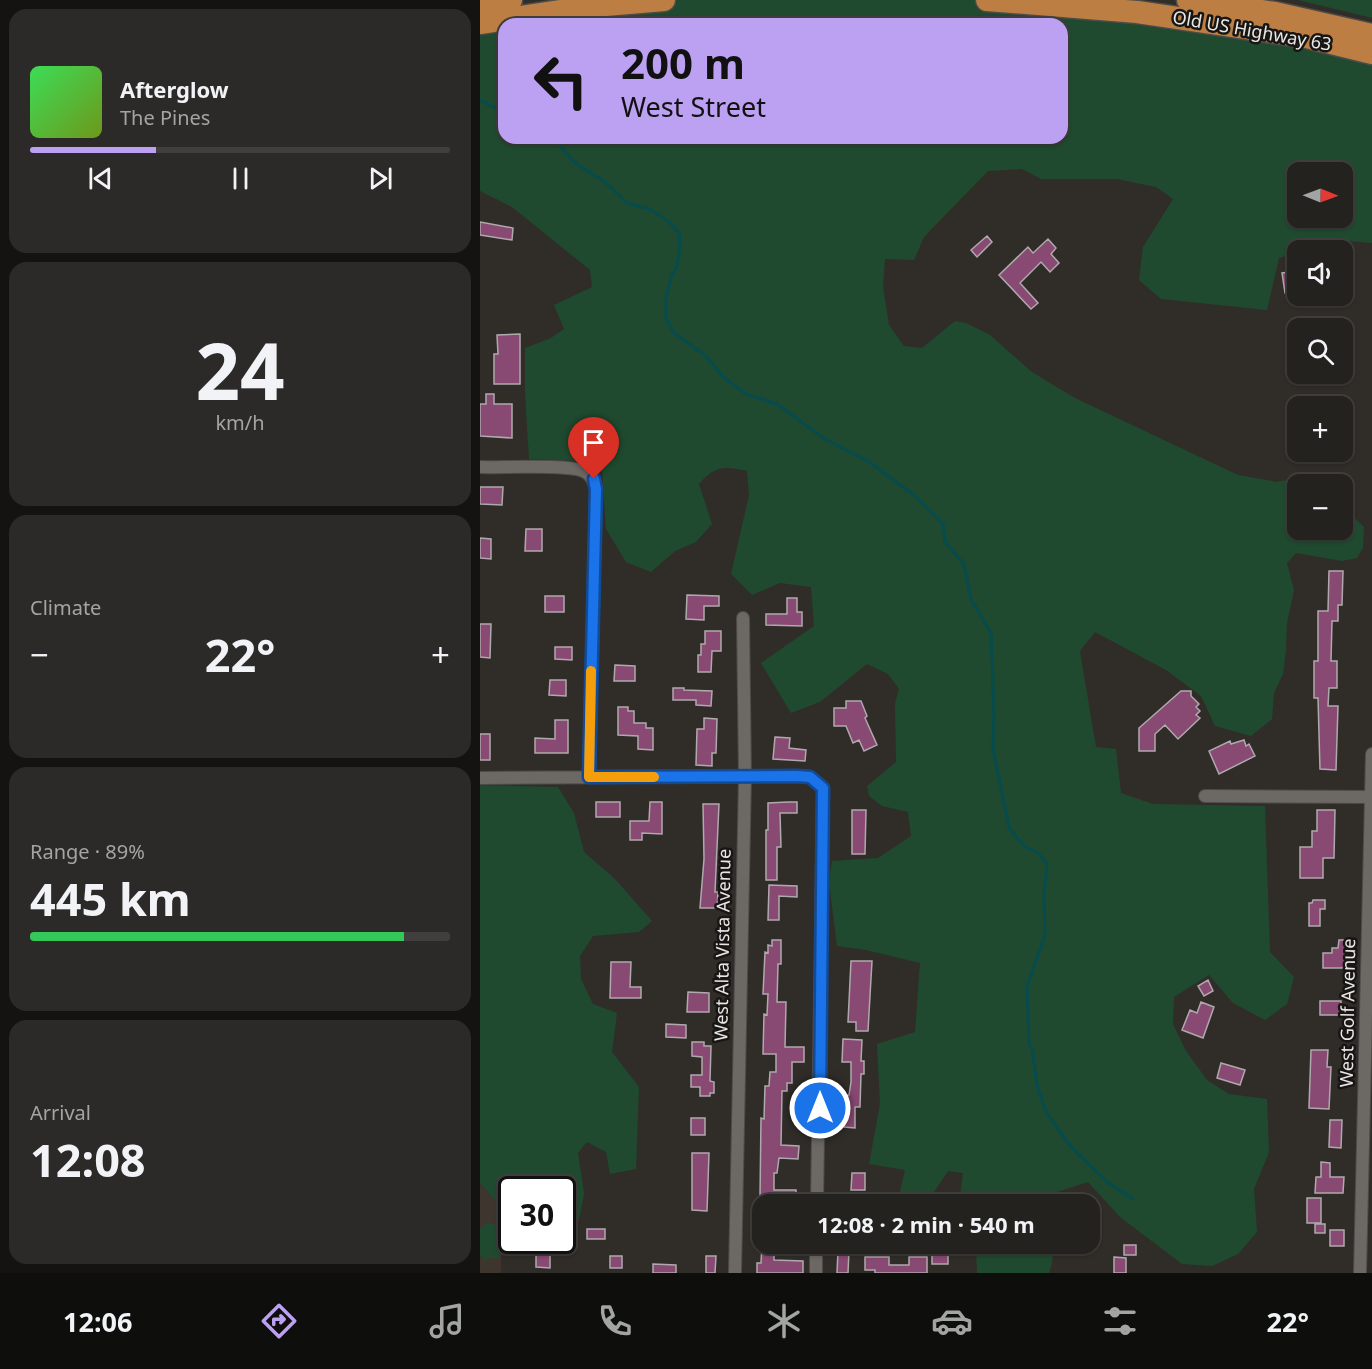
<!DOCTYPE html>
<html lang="en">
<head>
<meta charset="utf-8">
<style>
  :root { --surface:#24221f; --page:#2c2a28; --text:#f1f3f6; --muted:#a3a4a4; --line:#413f3d; --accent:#bca0f2 }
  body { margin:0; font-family:"Noto Sans",sans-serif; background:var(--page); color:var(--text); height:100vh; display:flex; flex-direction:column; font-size:22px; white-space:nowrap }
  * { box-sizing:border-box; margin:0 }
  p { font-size:20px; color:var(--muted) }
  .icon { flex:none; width:33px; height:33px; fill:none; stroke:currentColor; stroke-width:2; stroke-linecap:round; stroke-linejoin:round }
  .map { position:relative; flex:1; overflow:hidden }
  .details { display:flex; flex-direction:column; gap:9px; padding:9px; background:#141311; width:480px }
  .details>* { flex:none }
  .guide { position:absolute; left:18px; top:18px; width:570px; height:126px; border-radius:18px; box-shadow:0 2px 4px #0004,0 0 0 2px var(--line); background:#bca0f2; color:#111; overflow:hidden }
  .needle { width:39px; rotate:91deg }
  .fabs { position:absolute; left:807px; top:162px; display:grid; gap:12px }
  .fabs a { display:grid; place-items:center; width:66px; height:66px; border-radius:12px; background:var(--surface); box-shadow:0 2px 4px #0004,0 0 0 2px var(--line); font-size:30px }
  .speed { position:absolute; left:18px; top:1176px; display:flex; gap:12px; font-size:30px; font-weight:700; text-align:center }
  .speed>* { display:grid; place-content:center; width:78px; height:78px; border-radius:50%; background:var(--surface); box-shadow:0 2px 4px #0004,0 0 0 2px var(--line); line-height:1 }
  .speed .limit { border:3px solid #111; border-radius:9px; background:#fff; color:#111 }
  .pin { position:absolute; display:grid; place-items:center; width:51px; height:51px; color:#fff; margin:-62px -26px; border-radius:50% 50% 50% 0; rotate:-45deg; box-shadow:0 0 6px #0007 }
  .pin .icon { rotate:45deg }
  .me { position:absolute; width:66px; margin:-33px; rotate:0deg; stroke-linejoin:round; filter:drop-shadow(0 0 4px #0008) }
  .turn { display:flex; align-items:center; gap:21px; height:126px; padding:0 24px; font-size:27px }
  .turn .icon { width:78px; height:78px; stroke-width:2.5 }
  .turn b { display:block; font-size:42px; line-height:51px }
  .big { font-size:45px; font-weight:700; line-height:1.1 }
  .details .widget { flex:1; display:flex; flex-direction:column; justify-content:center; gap:9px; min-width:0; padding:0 21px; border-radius:18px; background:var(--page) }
  .details .dial { align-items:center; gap:0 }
  .dial b { font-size:78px; line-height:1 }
  .song { display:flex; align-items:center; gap:18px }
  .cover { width:72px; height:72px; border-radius:9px; background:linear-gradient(135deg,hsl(130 70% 55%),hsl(80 70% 35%)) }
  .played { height:6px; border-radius:3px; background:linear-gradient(90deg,var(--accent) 30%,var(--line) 30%) }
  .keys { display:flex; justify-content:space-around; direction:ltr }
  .heat { display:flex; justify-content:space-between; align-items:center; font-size:33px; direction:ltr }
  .charge { height:9px; border-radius:4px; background:linear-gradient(90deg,#34c759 89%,var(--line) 0) }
  .trip { position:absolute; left:272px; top:1194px; width:348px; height:60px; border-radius:18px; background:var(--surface); box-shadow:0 2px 4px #0004,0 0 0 2px var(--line); font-weight:700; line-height:60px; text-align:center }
  .tab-bar { display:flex; height:96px; justify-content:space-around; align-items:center; background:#0e0e0c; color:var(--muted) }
  .tab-bar .icon { width:42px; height:42px }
  .tab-bar .current { color:var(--accent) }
  .tab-bar b { font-size:27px; color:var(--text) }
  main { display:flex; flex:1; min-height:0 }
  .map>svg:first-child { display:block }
  .built { fill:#3e362e }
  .green { fill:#1f4a2f; fill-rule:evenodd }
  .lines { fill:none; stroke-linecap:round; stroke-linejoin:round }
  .stream { stroke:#064b4d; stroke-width:3 }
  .building { fill:#884973; stroke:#afa9ad; stroke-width:1.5 }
  .street-casing { stroke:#4e4c49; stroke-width:14 }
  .highway-casing { stroke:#4e4c49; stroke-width:25 }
  .street { stroke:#6c6864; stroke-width:12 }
  .highway { stroke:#bc7e42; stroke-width:22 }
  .route-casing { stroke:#114b97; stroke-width:15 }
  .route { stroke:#1a73e8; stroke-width:10 }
  .slow { stroke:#f59e0b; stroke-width:10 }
  .labels { text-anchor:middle; stroke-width:5; stroke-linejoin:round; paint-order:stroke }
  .street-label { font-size:18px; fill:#e9e7e4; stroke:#171614 }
</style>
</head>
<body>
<main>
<section class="details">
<div class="widget">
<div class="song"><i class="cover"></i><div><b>Afterglow</b><p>The Pines</p></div></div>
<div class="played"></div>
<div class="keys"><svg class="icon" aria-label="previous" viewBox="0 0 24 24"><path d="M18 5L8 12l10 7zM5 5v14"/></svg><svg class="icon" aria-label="pause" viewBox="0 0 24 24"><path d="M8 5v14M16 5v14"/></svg><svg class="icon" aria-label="next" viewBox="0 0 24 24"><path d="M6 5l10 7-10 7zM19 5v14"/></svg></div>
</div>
<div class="widget dial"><b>24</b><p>km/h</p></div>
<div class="widget"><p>Climate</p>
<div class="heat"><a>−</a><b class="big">22°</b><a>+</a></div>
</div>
<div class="widget"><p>Range · 89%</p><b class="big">445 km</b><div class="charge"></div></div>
<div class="widget"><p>Arrival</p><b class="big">12:08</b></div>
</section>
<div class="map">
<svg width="892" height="1273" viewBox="0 0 892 1273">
  <rect width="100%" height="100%" fill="#302d29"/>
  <path class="built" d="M0 1183 21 1208V1273H0Z"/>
  <path class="green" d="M184 0H507L892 53V243L854 240 823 250H818L817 252 799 258 787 310 681 299 659 280 663 247 693 199 676 187 637 179H561L542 169 508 171 444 237 434 260 405 259 403 287 409 325 424 346 442 348 475 321 486 323 510 335 552 372 595 398 758 475 797 482 812 479 823 484H818V530H862L863 507 884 527 883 548 877 558 862 561 816 553 807 563 814 590 807 623 806 650 803 674 794 693 792 719 771 736 735 726 721 696 686 670 615 632 600 651 616 747 636 749 641 793 673 804 785 806 790 952 814 977 807 1004 785 1020 753 1003 729 975 694 997 693 1024 706 1051 727 1080 749 1094 787 1099 789 1152 774 1189 777 1232 758 1254 732 1266 702 1264 640 1217 608 1182 577 1192 576 1204H479L483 1173 468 1171 446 1204H417L425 1170 389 1164 400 1104 397 1044 435 1032 440 963 386 950 357 946 349 882 352 861 398 858 431 836 428 812 402 806 389 796 387 786 416 762 415 703 419 689 408 674 387 664 340 702 311 713 281 663 334 626 331 587 300 583 272 595 251 574 269 495 267 471C244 466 235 465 219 484L232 524 216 542 195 551 171 572 146 562 126 529 122 469 98 461 49 459 45 393V348L69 339 84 329 74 305 112 287 110 270 32 207 0 191V23ZM24 24H582V138H24ZM818 172H862V218H818Z
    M818 0H892V18Z
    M0 785 78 787 94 813 104 852 135 879 172 921 159 932 113 936 100 956 101 979 113 1004 137 1013 132 1052 159 1087 156 1169 130 1174 126 1152 107 1142 98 1153 104 1194 99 1220 83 1219 82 1190H32V1240L36 1241 32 1244 21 1247V1208L0 1183Z
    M8 1222 19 1227V1258H8L6 1262 0 1255V1229Z
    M484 1244H574L572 1263 569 1273H497L496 1248Z"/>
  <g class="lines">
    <path class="stream" d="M0 100 24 112
      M73 138 95 163 125 182 147 203 169 209 187 220 199 233 200 243 197 266 192 275 186 297V318L194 333 225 355 243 377 262 391 266 394 297 404 345 439 388 461 435 496 463 524 465 542 484 564 491 599 511 633 514 715 513 749 529 827 537 838 546 847 558 853 567 864 564 895 565 935 547 986 549 1043 552 1048 557 1085 566 1112 577 1128 591 1147 626 1181 653 1199"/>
  </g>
  <path class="building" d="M0 222 33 228 32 240 0 235Z
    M507 236 512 242 497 257 491 250Z
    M568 239 576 248 571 254 579 263 570 272 561 262 540 283 558 303 551 309 519 275 548 247 553 253Z
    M818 271V291L805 293 802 273Z
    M40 334V384H14V354H18L17 335Z
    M6 394H14V404H32V438L0 436V404H6Z
    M0 487H23L22 505 0 504Z
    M46 529H62V551H45Z
    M0 538 11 539V559L0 558Z
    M849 571H863L862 605H858V621H852L851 661H857V688H849L848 706H858L856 770 840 769 838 698H834V661H838V611H848Z
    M207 595 239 596V606H224V620L206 619Z
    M65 596H84V612H65Z
    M307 598H317V612H322V626L286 625V614H307Z
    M0 624H11L10 658 0 657Z
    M225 631H241V651H232L231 672H218V655H221V644H225Z
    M75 647H92V660L75 659Z
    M135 665 155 666V681H134Z
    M70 680H86V696L69 695Z
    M193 688H204V690L232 691 231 706 216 705V700H193Z
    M701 691H711V696L719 704 716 707 720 711 716 715 720 718 698 739 685 725 675 734V751H659V728Z
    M366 701H381L387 716 385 718 397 745 384 751 379 740 373 743 366 726H354V708H366Z
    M138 707H148V711H154V723H166V728H173V750L158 749V736L138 735Z
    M224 718 237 719 236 753H232V766L216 765 217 729H224Z
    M75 720H88V753H55V738L75 739Z
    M0 734H10V760H0Z
    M295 737 310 738 309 748 326 750 325 761 293 759Z
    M764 740 766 746 769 744 775 756 739 774 729 751 750 741 751 744Z
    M116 802H140V817H116Z
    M170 802H182V834L162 833V840H150V821H169Z
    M308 802H317V813H300L301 847H297V880H286V830H288V803Z
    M223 804H239L235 892H238L237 908H220L224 859Z
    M372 810H386L385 854H372Z
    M837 810H855L854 858H843V878H820V847H832V831H837Z
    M289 885 317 886V897L299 896V920H288Z
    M833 900H845V909H840V926H829V903H832Z
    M292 940H301V964H298L297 1002H306L305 1047H324V1062H312V1083H307V1091H302L301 1145 319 1146 318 1159 299 1158 297 1173H294V1190H316V1202H304V1199L280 1198 281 1118 284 1119 285 1086H289L290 1072H296V1054H283L284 1014 287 1015 288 994H283L285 952 288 953V945L292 946Z
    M859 940H869V953H872V968H843V953H852V948H858Z
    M371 961H392L388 1031H376V1022H368Z
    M131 962H151L150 987H161V998H130Z
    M728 980 733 991 724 996 718 986Z
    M208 992 229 993V1012H207Z
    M840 1001H861V1015H840Z
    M721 1002 734 1007 723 1038 702 1030 710 1010 717 1013Z
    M186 1024 206 1025V1038L186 1037Z
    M363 1039 382 1040 381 1061H384V1074H381L380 1107H375V1128L364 1127V1107H357L358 1095H369L371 1082V1062H362Z
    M212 1042H224V1046H231L230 1081 234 1082V1093H230V1096H220V1087H211V1075H222V1057L212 1056Z
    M831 1050H848L847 1067H851L849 1109 829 1108Z
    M741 1063 765 1070 760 1085 737 1078Z
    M211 1118H225V1135H211Z
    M850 1120H862L861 1148 849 1147Z
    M212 1153H229L227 1211 212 1210Z
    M841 1162 850 1163V1177H864L863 1193H835L836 1177H841Z
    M372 1173H385V1190H371Z
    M356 1195H371V1204H356Z
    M827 1198H841V1223H827Z
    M835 1224H845V1233H835Z
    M107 1229H125V1239H107Z
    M850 1230H864V1246H850Z
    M282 1244H294V1260L323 1261V1273H277V1263H281Z
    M644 1245H656V1255H644Z
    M452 1246H468V1264H452Z
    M358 1251H369L368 1273H357Z
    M56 1252H70V1268L56 1267Z
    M130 1256H142V1268H130Z
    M226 1256H236L235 1273H226Z
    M385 1257H409V1265H429V1257H447V1273H395V1270H385Z
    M634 1257 646 1258V1273H634Z
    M173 1264 196 1265V1273H173Z"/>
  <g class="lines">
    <g class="street-casing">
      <path id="street" d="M0 467C21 468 87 464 103 471 111 474 114 481 116 489L109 777
        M0 778 317 776 330 777 343 788 337 1204
        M725 796 891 797
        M255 1273 265 777 263 618
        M336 1273V1244
        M880 1273 892 754"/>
    </g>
    <g class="highway-casing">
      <path id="highway" d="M507 0 657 12 827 37 892 53
        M708 0 795 13 892 35
        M0 6 31 0
        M0 23 114 6 184 0"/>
    </g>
    <use href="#street" class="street"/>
    <use href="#highway" class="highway"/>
  </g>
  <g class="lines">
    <g class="route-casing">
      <path id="route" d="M114 479 116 489 109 777 317 776 330 777 343 788 340 1108"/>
    </g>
    <use href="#route" class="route"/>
    <path class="slow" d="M111 671 109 777H174"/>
  </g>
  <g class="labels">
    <g class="street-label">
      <text transform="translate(772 31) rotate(10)" y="6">Old US Highway 63</text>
      <text transform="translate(243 945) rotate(-89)" y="6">West Alta Vista Avenue</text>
      <text transform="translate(868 1013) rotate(-89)" y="6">West Golf Avenue</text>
    </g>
  </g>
</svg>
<div class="fabs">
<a><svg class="needle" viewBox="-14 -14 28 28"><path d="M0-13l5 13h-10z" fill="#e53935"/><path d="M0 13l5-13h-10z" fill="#a3a4a4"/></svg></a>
<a><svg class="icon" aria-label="sound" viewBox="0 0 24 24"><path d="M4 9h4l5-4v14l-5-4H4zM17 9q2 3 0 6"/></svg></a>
<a><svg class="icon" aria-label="search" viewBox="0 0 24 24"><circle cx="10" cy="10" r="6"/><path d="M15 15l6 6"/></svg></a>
<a>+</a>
<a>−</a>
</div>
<div class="speed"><div class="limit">30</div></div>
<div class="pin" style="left:114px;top:479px;background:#d93025"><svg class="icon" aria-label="arrive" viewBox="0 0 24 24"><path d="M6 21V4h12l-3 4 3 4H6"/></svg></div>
<svg class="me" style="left:340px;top:1108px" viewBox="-20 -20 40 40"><circle r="17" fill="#1a73e8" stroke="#fff" stroke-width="3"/><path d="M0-11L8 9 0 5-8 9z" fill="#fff"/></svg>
<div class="trip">12:08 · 2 min · 540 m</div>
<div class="guide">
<div class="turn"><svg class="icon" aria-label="left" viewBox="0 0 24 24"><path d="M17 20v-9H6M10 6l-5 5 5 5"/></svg><div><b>200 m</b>West Street</div></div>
</div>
</div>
</main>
<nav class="tab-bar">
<b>12:06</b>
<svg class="icon current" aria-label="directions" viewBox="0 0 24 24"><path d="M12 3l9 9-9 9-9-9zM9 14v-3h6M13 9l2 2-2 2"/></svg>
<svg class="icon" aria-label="music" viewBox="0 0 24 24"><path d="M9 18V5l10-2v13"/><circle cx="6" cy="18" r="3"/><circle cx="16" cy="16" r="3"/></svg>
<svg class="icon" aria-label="phone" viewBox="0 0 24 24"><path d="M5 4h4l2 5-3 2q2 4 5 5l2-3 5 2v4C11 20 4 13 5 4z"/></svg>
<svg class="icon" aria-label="climate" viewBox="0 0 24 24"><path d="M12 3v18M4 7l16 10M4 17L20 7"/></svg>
<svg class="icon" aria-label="car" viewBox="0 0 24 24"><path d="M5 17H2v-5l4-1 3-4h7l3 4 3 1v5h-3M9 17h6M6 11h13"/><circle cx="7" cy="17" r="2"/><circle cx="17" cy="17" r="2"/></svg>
<svg class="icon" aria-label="filters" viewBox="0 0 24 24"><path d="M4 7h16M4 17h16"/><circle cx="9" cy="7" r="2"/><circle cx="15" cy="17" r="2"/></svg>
<b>22°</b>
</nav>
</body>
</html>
